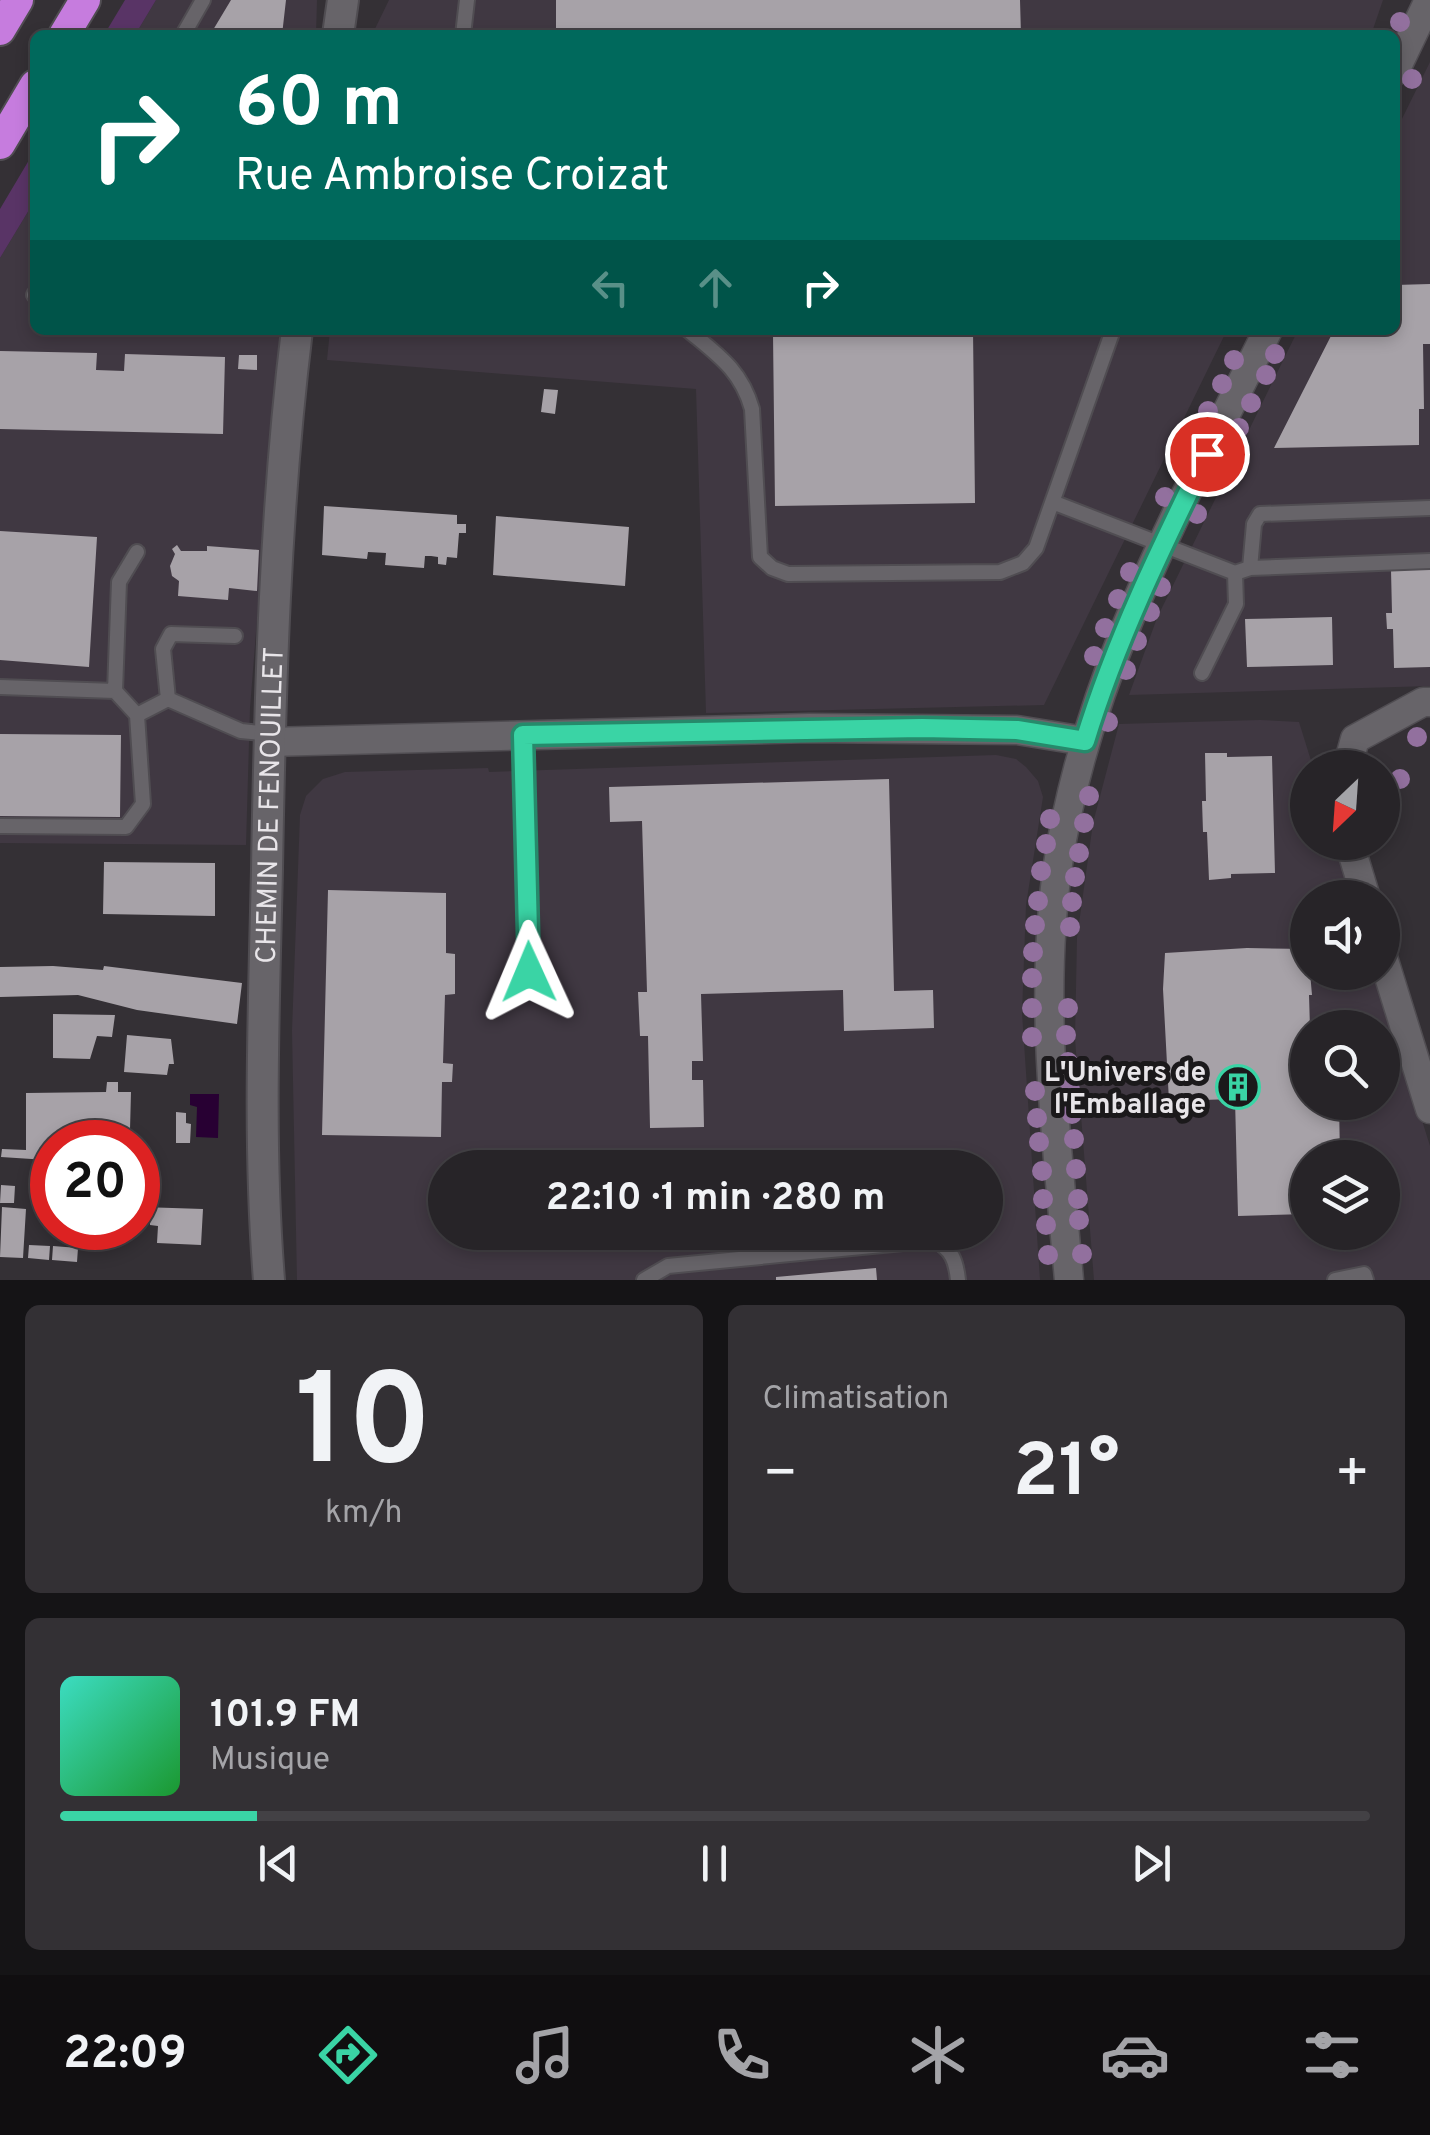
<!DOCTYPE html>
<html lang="fr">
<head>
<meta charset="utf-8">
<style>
  :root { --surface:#272428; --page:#333034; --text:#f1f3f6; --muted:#a4a4a8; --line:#434145; --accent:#3ad4a5 }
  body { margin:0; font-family:Overpass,sans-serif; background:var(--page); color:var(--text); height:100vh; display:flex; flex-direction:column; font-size:38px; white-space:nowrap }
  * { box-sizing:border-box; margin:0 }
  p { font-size:32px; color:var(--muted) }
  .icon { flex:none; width:55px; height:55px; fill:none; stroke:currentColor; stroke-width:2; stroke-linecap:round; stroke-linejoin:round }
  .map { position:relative; height:1280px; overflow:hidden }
  .sheet { display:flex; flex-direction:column; gap:25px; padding:25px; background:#151416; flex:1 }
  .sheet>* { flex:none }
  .banner { position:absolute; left:30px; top:30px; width:1370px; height:305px; border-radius:15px; box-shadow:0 5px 15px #0003,0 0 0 2px var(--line); background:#00695c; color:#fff; overflow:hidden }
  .needle { width:65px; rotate:205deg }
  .buttons { position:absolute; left:1290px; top:750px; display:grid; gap:20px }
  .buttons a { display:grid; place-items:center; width:110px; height:110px; border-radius:50%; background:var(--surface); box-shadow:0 5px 15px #0003,0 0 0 2px var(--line); font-size:50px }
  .speed { position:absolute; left:30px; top:1120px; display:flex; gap:20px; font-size:50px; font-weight:700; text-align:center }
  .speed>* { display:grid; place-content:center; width:130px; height:130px; border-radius:50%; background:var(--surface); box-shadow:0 5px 15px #0003,0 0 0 2px var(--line); line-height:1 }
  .speed .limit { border:15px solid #d22; background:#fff; color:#111 }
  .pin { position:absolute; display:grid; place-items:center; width:85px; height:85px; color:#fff; margin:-42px; border:5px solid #fff; border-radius:50%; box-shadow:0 2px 10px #0007 }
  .me { position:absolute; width:110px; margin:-55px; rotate:359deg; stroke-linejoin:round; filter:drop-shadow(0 0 8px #0008) }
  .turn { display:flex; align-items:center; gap:35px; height:210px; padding:0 40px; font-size:45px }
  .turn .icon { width:130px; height:130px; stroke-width:2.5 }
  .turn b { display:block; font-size:70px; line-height:85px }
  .lanes { display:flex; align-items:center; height:95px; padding:0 40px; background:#0003; justify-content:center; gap:50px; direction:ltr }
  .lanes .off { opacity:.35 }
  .big { font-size:75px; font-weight:700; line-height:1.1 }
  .sheet .card { flex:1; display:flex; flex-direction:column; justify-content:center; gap:15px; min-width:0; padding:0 35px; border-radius:15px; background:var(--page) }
  .sheet .dial { align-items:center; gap:0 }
  .dial b { font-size:130px; line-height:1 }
  .song { display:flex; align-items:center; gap:30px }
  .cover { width:120px; height:120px; border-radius:15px; background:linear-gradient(135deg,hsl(170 70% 55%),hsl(130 70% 35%)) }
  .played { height:10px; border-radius:5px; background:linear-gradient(90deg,var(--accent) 15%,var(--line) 15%) }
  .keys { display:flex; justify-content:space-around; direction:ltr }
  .heat { display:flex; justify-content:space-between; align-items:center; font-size:55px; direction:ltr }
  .sheet .tiles { flex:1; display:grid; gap:25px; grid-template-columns:1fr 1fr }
  .card:last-child { grid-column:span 2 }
  .trip { position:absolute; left:428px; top:1150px; width:575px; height:100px; border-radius:50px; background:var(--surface); box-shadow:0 5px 15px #0003,0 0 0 2px var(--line); font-weight:700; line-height:100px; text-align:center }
  .dock { display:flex; height:160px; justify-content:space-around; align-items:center; background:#100e10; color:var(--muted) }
  .dock .icon { width:70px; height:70px }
  .dock .current { color:var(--accent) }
  .dock b { font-size:45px; color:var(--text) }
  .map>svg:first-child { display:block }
  .built { fill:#403842; fill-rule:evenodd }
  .green { fill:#593466 }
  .water { fill:#280033 }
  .building { fill:#a7a2a8 }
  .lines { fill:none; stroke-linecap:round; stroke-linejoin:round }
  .service-casing { stroke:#504d52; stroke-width:18 }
  .minor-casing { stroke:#504d52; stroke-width:31 }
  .tertiary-casing { stroke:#504d52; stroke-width:34 }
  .motorway-casing { stroke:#504d52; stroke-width:34 }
  .service { stroke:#676469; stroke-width:14 }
  .minor { stroke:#676469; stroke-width:28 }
  .tertiary { stroke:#676469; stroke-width:30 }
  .motorway { stroke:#c67cde; stroke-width:30 }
  .tree { fill:#92709e }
  .route-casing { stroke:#268a6b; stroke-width:25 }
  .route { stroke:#3ad4a5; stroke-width:18 }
  .labels { text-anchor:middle; stroke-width:10; stroke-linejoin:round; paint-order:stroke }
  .street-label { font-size:28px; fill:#e8e5e9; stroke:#1b191b }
  .poi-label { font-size:28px; font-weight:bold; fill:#e8e5e9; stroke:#1b191b; text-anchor:end }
</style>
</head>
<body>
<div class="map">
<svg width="1430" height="1280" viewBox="0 0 1430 1280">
  <rect width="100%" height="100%" fill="#343035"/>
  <path class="built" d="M156 0H317L316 35H135Z
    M389 0H1383L1371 35H372Z
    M1430 62V686L1129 695 1157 618 1298 330H1395V133Z
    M35 200V330H280L250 708 246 845 0 843V258Z
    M330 330H1227L1044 705 706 713 696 389 327 360Z
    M1260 720 1299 722 1313 767 1308 768V842L1336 843 1353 897 1308 898V972L1376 973 1430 1146V1280H1094L1075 1039 1077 938 1093 823 1119 724ZM1308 1028H1382V1102H1308ZM1308 1158H1382V1232H1308Z
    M996 755 1016 759 1026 767 1038 781 1043 797 1026 905 1022 1013 1040 1280H297L292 1031 300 815 306 796 323 779 345 772 488 768 489 772ZM445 1168H985V1232H445Z"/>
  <path class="green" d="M125 0H156L135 35H104Z
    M35 150V200L0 258V209Z"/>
  <path class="water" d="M190 1094H219L218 1138 196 1137 197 1107 190 1105Z"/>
  <path class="building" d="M231 0H286L282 35H210Z
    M556 0H1020L1021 35H556Z
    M1430 284V344H1423L1424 409H1419V445L1274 448 1334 330H1395V285Z
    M103 330H226V333L103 335Z
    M705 330H973L975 503 775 506 773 334 705 335Z
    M0 351 97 353 96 370 124 371 125 354 225 357 223 434 0 429Z
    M239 355H257V370L238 369Z
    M544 389 558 390 555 414 541 412Z
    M324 506 457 515V524H466V533H459L457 558 447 557 446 565 438 564V557L431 556H425L424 568 385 565 386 553 368 552 367 559 322 555Z
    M496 516 629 527 625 586 493 575Z
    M0 531 97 537 89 667 0 660Z
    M177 545 181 551H207V546L259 550 257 591 229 588 228 600 178 596 179 581 172 576 170 566 175 554 172 549Z
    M1430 569V667L1394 668 1393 629H1387L1386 613H1392L1391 570Z
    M1332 617 1333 665 1247 667 1245 619Z
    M0 734 121 735 120 817 0 816Z
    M1205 753H1227V757L1272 756 1275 873 1231 874V878L1209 880 1207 832H1203L1202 801H1206Z
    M889 779 894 991 933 990 934 1028 844 1031 843 990 701 994 703 1061H692V1080H703L704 1127 650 1128 648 1036H640L638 992H647L642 821 610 822 609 787Z
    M104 862 215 863V916L103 914Z
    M328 890 446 893V953L455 954V994L445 995 443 1063 453 1064 452 1082H442L441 1137 322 1135Z
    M1247 948 1308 949 1312 995H1309L1310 1028H1308V1102H1339L1340 1158H1308V1214L1238 1216 1235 1099 1169 1101 1163 989 1165 953Z
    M53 966 103 970 104 966 242 983 237 1024 137 1010 78 995 0 997V967Z
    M53 1014 115 1015 112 1037 97 1036 90 1059 53 1058Z
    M127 1035 171 1039 174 1064H169L167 1075 124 1072Z
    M107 1082H118V1092H131L130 1130H106V1139H94L95 1129 57 1130V1142L47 1145V1160L1 1157 2 1149 26 1150V1093L106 1092Z
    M176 1112 186 1113V1123L191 1124 190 1143H176Z
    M1 1185 15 1186 14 1203H0Z
    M2 1207 26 1209 23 1258 0 1257Z
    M142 1207 203 1209 201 1245 157 1243 158 1226 150 1225V1219L142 1218Z
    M749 1232H778L779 1237 750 1241Z
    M29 1245 50 1246 49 1260 28 1258Z
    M53 1246 78 1248 77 1262 52 1260Z
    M876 1268 877 1280H776V1277Z"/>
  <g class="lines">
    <g class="service-casing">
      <path id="service" d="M183 35 203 0
        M463 35 467 0
        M34 295 35 293
        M688 330C718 355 741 370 752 409L760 557 772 568 788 574 1000 572 1023 563 1036 548 1113 330
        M1055 503 1235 573 1250 568 1430 561
        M1250 568 1254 524 1260 514 1430 508
        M235 636 171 634 163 649 168 699 241 731 270 734
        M1202 673 1236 604 1235 573
        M0 687 115 691
        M137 715 168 699
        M523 735 529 972
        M0 826 126 827 143 804 137 715 115 691 119 582 137 552
        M644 1280 668 1266 934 1240C952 1249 956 1261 958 1280
        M1335 1280 1364 1274 1366 1280"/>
    </g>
    <g class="minor-casing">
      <path id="minor" d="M1395 71 1429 0
        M269 742 809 728 1017 730 1085 741
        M1347 768 1355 739 1423 702H1430
        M1349 842 1366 898
        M1382 954 1430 1109
        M1069 1280C1057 1142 1038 1002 1058 864 1087 671 1183 502 1268 330"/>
    </g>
    <g class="tertiary-casing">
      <g id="tertiary">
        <path d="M338 35 343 0"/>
        <path id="s1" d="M269 1280C258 1143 264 1006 267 869 270 690 275 508 297 330"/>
      </g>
    </g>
    <g class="motorway-casing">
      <path id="motorway" d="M0 30 18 0
        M64 35 85 0
        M0 144 35 85"/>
    </g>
    <use href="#service" class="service"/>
    <use href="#minor" class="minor"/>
    <use href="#tertiary" class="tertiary"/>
    <use href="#motorway" class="motorway"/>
  </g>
  <g class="tree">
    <circle cx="1400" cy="22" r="10"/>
    <circle cx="1412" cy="79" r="10"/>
    <circle cx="1275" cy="354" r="10"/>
    <circle cx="1234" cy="360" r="10"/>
    <circle cx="1266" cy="375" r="10"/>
    <circle cx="1222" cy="384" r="10"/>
    <circle cx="1251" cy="403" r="10"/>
    <circle cx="1208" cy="411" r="10"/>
    <circle cx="1239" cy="428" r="10"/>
    <circle cx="1199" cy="429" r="10"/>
    <circle cx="1230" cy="446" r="10"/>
    <circle cx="1190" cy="449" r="10"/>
    <circle cx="1221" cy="465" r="10"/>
    <circle cx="1179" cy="470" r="10"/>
    <circle cx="1165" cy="497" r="10"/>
    <circle cx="1197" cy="514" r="10"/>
    <circle cx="1130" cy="572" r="10"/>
    <circle cx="1161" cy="587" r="10"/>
    <circle cx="1118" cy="599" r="10"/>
    <circle cx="1150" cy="612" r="10"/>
    <circle cx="1105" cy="628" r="10"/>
    <circle cx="1137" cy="641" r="10"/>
    <circle cx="1094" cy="656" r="10"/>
    <circle cx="1126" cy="670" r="10"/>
    <circle cx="1108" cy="722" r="10"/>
    <circle cx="1417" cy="737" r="10"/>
    <circle cx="1400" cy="779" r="10"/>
    <circle cx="1089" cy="796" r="10"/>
    <circle cx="1050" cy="819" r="10"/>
    <circle cx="1084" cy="823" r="10"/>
    <circle cx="1046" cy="844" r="10"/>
    <circle cx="1079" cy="853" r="10"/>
    <circle cx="1041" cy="871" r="10"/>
    <circle cx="1075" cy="877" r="10"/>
    <circle cx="1038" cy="901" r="10"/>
    <circle cx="1072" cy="902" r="10"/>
    <circle cx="1035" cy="925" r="10"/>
    <circle cx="1070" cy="927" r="10"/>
    <circle cx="1033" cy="952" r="10"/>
    <circle cx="1032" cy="978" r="10"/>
    <circle cx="1032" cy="1008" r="10"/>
    <circle cx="1068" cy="1008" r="10"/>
    <circle cx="1066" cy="1035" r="10"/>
    <circle cx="1032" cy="1037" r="10"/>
    <circle cx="1068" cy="1062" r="10"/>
    <circle cx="1070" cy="1089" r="10"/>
    <circle cx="1035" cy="1091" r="10"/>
    <circle cx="1072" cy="1114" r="10"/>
    <circle cx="1037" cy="1118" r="10"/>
    <circle cx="1074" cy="1139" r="10"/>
    <circle cx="1039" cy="1142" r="10"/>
    <circle cx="1076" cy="1169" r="10"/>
    <circle cx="1042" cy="1171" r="10"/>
    <circle cx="1043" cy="1199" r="10"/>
    <circle cx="1078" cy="1199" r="10"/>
    <circle cx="1079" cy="1220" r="10"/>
    <circle cx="1046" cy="1225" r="10"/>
    <circle cx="1082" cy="1254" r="10"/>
    <circle cx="1048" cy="1255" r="10"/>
  </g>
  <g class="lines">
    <g class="route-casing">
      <path id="route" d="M529 972 523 735 922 728 1017 730 1085 741C1116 640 1161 548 1207 454"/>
    </g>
    <use href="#route" class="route"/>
  </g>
  <defs>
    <g id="building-ring" transform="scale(2.25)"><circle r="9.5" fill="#1b191b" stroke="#3ad4a5" stroke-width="1.5"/><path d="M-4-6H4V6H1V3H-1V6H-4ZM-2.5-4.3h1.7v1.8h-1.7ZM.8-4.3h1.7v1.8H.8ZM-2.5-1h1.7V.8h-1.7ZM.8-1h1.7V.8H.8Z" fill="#3ad4a5"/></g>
  </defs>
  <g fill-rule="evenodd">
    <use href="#building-ring" x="1238" y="1087"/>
  </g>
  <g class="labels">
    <g class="street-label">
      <text dy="10" stroke="none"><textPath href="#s1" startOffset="475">CHEMIN DE FENOUILLET</textPath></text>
    </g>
    <g class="poi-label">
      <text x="1206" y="1081">L'Univers de<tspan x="1206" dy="32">l'Emballage</tspan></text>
    </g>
  </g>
</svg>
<div class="buttons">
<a><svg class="needle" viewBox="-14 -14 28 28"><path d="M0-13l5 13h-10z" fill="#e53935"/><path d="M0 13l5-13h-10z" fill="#a4a4a8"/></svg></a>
<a><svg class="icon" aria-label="sound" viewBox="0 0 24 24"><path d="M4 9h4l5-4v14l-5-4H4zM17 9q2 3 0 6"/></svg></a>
<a><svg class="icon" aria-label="search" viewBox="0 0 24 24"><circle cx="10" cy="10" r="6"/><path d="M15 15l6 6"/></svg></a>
<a><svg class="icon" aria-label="layers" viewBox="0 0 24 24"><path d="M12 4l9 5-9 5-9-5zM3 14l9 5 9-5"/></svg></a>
</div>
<div class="speed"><div class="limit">20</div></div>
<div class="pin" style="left:1207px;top:454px;background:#d93025"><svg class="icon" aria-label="arrive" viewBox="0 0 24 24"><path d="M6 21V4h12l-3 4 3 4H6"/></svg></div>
<svg class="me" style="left:529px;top:972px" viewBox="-20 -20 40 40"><path d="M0-17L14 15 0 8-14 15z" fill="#3ad4a5" stroke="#fff" stroke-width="4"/></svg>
<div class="trip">22:10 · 1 min · 280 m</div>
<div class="banner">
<div class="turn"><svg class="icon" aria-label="right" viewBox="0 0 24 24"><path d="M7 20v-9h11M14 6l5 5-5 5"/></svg><div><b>60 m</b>Rue Ambroise Croizat</div></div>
<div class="lanes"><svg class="icon off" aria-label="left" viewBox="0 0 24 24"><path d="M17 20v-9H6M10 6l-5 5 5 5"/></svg><svg class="icon off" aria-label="ahead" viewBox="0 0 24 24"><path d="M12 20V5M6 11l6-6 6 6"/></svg><svg class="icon" aria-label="right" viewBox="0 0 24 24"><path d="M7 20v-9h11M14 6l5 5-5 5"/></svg></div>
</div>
</div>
<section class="sheet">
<div class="tiles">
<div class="card dial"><b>10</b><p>km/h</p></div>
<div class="card"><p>Climatisation</p>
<div class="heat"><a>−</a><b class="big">21°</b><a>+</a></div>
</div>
<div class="card">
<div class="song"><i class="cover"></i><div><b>101.9 FM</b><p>Musique</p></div></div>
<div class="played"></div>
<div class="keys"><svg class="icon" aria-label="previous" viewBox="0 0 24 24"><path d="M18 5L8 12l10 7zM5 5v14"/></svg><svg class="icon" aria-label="pause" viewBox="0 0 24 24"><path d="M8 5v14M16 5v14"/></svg><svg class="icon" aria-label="next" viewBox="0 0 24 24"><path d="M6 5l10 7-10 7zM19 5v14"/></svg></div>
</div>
</div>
</section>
<nav class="dock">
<b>22:09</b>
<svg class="icon current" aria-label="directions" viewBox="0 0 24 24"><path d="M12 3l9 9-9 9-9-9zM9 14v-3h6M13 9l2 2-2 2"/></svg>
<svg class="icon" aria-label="music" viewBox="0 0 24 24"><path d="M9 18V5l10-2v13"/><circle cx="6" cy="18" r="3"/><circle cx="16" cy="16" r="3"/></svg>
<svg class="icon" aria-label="phone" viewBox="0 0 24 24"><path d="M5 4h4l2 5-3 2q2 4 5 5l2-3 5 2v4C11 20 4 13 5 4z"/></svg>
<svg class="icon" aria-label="climate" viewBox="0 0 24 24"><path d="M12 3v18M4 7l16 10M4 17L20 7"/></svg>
<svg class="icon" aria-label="car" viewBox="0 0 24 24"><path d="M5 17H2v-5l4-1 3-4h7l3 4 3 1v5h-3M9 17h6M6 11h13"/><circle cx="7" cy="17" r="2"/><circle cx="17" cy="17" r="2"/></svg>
<svg class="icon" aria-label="filters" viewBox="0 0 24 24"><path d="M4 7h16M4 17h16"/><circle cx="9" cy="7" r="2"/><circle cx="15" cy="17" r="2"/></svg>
</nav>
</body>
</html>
